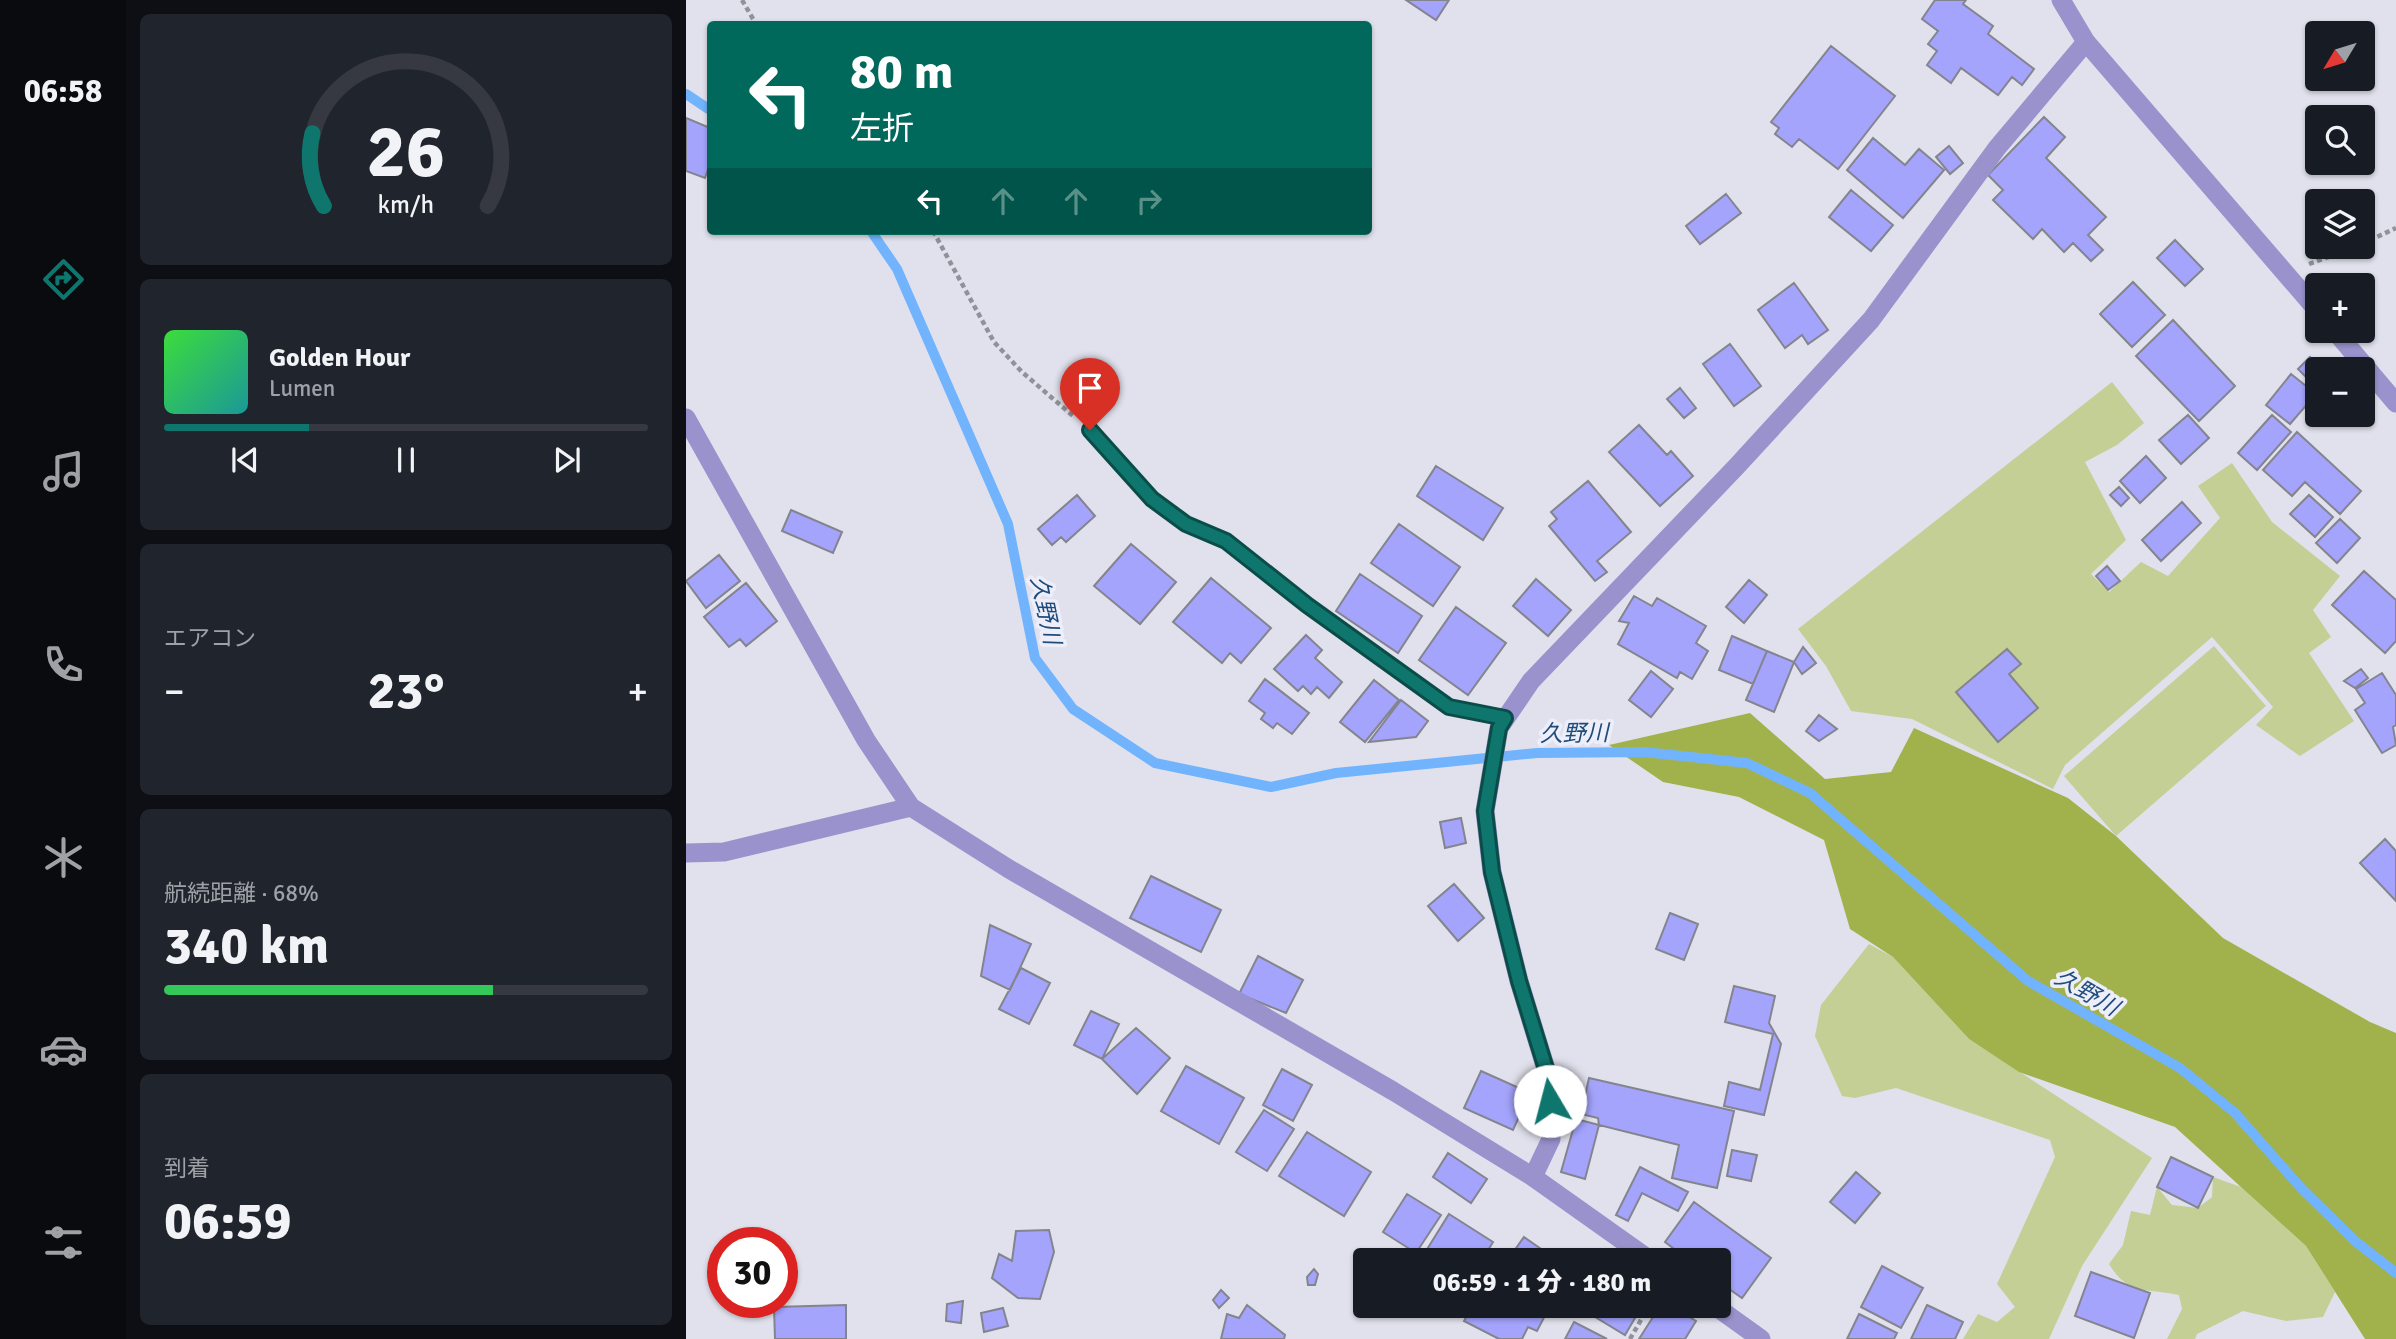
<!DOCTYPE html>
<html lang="ja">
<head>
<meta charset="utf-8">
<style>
  :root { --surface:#171b24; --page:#20242c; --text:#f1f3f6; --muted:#9ea1a6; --line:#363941; --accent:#0f766e }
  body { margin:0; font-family:Signika,"Noto Sans JP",sans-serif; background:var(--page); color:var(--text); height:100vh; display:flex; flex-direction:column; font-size:26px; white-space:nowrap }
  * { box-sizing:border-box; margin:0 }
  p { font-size:23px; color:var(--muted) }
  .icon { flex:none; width:38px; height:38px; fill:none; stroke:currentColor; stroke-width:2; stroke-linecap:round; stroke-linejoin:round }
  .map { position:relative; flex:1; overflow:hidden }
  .sheet { display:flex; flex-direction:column; gap:14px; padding:14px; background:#0d0f14; width:560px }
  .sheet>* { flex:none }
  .guide { position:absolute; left:21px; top:21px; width:665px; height:214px; border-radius:7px; box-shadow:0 2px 5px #0004; background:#00695c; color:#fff; overflow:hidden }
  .needle { width:46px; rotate:232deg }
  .tools { position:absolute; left:1619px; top:21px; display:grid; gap:14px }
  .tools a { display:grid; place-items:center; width:70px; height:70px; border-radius:7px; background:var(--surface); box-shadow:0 2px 5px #0004; font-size:35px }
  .speed { position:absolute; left:21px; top:1227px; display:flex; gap:14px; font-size:35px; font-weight:700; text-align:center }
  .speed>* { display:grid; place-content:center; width:91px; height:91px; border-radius:50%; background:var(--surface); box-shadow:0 2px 5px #0004; line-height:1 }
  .speed .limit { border:10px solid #d22; background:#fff; color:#111 }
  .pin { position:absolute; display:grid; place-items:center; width:60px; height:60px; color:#fff; margin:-72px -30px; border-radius:50% 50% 50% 0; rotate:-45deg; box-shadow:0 0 7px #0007 }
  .pin .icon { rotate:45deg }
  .me { position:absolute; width:77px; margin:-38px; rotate:352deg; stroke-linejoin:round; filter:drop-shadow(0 0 5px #0008) }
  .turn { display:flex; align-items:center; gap:24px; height:147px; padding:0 28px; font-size:32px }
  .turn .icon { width:91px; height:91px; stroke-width:2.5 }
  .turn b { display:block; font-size:49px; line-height:60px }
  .lanes { display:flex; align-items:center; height:66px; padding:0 28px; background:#0003; justify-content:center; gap:35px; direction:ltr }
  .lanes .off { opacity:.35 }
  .big { font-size:52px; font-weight:800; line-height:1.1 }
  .sheet .card { flex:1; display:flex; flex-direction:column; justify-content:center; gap:10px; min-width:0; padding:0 24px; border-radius:10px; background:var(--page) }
  .sheet .dial { align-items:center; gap:0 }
  .dial svg { height:182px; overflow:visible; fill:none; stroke:var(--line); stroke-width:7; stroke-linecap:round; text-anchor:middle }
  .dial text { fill:var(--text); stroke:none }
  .song { display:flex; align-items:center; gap:21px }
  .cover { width:84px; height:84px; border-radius:10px; background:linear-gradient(135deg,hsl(120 70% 55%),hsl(180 70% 35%)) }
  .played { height:7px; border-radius:4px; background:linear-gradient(90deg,var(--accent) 30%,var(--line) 30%) }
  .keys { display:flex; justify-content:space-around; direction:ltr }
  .heat { display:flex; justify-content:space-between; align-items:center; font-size:38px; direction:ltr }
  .charge { height:10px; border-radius:5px; background:linear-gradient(90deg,#34c759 68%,var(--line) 0) }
  .trip { position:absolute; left:667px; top:1248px; width:378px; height:70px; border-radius:7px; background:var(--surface); box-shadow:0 2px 5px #0004; font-weight:800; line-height:70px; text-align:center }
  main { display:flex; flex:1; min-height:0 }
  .dock { display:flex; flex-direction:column; width:126px; justify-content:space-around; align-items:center; background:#090b0e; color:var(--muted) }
  .dock .icon { width:49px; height:49px }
  .dock .current { color:var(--accent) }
  .dock b { font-size:32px; color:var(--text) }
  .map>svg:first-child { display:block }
  .green { fill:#c3cf95 }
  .forest { fill:#a1b24d }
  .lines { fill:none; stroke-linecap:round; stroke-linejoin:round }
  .stream { stroke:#71b4fd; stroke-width:10 }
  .building { fill:#a4a4fd; stroke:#84848f; stroke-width:2 }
  .path { stroke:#909199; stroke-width:4.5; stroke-dasharray:5 3.5; stroke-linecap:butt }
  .service { stroke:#9992cc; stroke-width:14 }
  .minor { stroke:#9992cc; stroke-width:19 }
  .tertiary { stroke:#9992cc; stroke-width:19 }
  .route-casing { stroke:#0a4d48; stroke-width:18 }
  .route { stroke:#0f766e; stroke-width:12 }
  .labels { text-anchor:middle; stroke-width:7; stroke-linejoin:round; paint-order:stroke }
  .water-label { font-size:23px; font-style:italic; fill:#1e4c7b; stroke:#edeefa }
</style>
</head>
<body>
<main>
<nav class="dock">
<b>06:58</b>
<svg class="icon current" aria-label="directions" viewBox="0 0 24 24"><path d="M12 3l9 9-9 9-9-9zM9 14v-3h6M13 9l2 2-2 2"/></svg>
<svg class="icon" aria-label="music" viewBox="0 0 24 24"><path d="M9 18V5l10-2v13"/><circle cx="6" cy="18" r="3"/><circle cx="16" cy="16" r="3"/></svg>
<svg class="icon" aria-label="phone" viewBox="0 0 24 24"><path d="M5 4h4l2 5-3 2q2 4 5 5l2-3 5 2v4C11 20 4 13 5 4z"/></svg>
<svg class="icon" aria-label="climate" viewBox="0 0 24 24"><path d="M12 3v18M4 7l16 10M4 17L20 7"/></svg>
<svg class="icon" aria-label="car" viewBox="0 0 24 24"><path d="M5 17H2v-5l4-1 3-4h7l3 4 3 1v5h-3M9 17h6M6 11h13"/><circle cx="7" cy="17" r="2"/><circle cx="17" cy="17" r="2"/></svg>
<svg class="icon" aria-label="filters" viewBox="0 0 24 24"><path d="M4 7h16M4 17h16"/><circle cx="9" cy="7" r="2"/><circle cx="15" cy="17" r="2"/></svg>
</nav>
<section class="sheet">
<div class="card dial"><svg viewBox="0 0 100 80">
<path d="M14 69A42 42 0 1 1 86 69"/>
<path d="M14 69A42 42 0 0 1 9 37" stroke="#0f766e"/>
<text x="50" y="56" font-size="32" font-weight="700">26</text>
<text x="50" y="72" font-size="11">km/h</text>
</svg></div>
<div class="card">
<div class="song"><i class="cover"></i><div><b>Golden Hour</b><p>Lumen</p></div></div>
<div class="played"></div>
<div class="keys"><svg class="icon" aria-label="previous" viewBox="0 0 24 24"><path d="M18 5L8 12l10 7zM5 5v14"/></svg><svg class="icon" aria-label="pause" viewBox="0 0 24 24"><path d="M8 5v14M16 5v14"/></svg><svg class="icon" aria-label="next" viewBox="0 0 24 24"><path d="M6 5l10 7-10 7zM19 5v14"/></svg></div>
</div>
<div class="card"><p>エアコン</p>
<div class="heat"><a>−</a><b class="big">23°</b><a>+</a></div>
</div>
<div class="card"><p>航続距離 · 68%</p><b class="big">340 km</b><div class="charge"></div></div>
<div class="card"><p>到着</p><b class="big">06:59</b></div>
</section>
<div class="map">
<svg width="1710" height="1339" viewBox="0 0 1710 1339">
  <rect width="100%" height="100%" fill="#e0e1ec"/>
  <path class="green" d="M1426 382 1458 423 1431 445 1399 462 1440 540 1405 574 1423 592 1455 562 1482 576 1534 518 1512 486 1546 463 1586 522 1654 576 1627 610 1645 637 1623 653 1668 721 1614 756 1570 725 1587 707 1526 637 1379 765 1367 789 1226 719 1165 711 1140 666 1112 629Z
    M1528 646 1580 706 1430 836 1378 776Z
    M1183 944 1207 957 1283 1039 1466 1158 1396 1266 1363 1339H1277L1292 1314 1311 1322 1329 1307 1311 1284 1369 1157 1364 1140 1210 1088 1169 1098 1156 1096 1129 1036 1135 1005Z
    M1527 1177 1555 1187 1620 1246 1649 1292 1637 1317 1600 1321 1557 1311 1511 1334 1509 1339H1481L1496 1309 1493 1295C1461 1288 1442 1296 1423 1264L1437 1245 1445 1211 1464 1215 1471 1187 1486 1205 1512 1208 1526 1197Z"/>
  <path class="forest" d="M1064 713 1139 779 1205 772 1228 728 1382 798 1430 836 1537 938 1684 1022 1710 1033V1339H1679L1620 1246 1489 1127 1333 1072 1283 1039 1207 957 1164 929 1138 840 1053 797 977 782 923 745Z"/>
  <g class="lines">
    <path class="stream" d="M0 94 24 110
      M185 231 211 269 322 524 349 658 387 709 469 763 585 787 650 773 851 753 958 752 1061 763 1124 793 1342 981 1494 1068 1549 1113 1615 1188 1669 1241 1710 1273"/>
  </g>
  <path class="building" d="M720 0H763L750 20Z
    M1249 0H1280L1277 4 1307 26 1302 34 1348 69 1336 85 1326 77 1312 95 1275 68 1265 83 1241 65 1251 51 1242 44 1252 31 1236 19Z
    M1145 46 1209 96 1152 169 1113 139 1106 147 1089 134 1093 128 1085 122Z
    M1358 117 1379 137 1360 158 1420 217 1402 235 1417 250 1405 261 1387 243 1378 252 1356 229 1347 239 1307 200 1317 190 1302 175Z
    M0 118 24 128V164L19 178 0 171Z
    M1187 138 1219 165 1233 149 1258 170 1217 218 1161 170Z
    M1263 146 1277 163 1264 174 1250 157Z
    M1165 190 1207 225 1185 251 1143 217Z
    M1040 194 1055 213 1014 244 1000 226Z
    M1489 240 1517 269 1499 286 1471 258Z
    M1447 282 1479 315 1446 347 1414 314Z
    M1108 283 1142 330 1122 344 1116 335 1099 348 1072 310Z
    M1487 320 1549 386 1513 421 1450 356Z
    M1044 344 1075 386 1048 406 1017 364Z
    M1624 357 1637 369H1631V388L1612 369Z
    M1605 374 1630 394 1604 424 1580 405Z
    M994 388 1010 408 998 418 981 399Z
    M1502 415 1523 438 1495 464 1473 440Z
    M1586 415 1605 432 1571 470 1552 453Z
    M953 425 981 455 985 451 1007 476 974 506 923 452Z
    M1611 432 1675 491 1654 514 1619 482 1606 496 1577 470Z
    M1460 456 1480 478 1454 503 1434 481Z
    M750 466 817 508 797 540 731 496Z
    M902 481 945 532 911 561 921 572 909 581 863 526 871 519 865 512Z
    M1433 487 1443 498 1435 506 1424 495Z
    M391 495 409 516 380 542 375 537 366 545 352 529Z
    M1623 495 1647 517 1629 537 1604 514Z
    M1496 502 1515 523 1475 561 1456 540Z
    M105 510 156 532 147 553 96 531Z
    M1654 519 1674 538 1651 563 1630 543Z
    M713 524 774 567 747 606 685 563Z
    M445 544 490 582 454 624 408 586Z
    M33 555 54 581 20 608 0 581Z
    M1421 566 1434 581 1422 590 1410 576Z
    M1678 571 1710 600V641L1699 653 1646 605Z
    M674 574 736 616 712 653 650 611Z
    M525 578 585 628 555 663 544 653 536 663 487 622Z
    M850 579 885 610 862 636 827 606Z
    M1063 580 1081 595 1058 623 1040 607Z
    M60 583 91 621 60 646 54 639 43 647 18 617Z
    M948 596 966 606 971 598 1020 626 1010 643 1022 651 1006 679 994 672 991 678 932 644 943 623 933 621Z
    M770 607 820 643 782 695 733 660Z
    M620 635 636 650 629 658 656 682 643 698 631 687 625 694 617 686 612 691 588 669Z
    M1046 636 1081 651 1067 684 1033 670Z
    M1117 647 1130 663 1116 674 1108 662Z
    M1321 649 1335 664 1323 674 1352 708 1312 742 1270 692Z
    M1081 651 1108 662 1088 712 1060 700Z
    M1675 669 1682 678 1669 688 1658 681Z
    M965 671 987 689 965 717 943 700Z
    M1696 673 1710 695V725L1707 727 1710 745 1696 753 1669 710 1679 703 1670 689Z
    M579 679 623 713 606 734 591 723 587 728 575 719 579 713 563 701Z
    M688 680 713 700 679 742 654 722Z
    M715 700 742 721 730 737 683 742Z
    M1133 715 1151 729 1133 741 1120 731Z
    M775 818 780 843 759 848 754 822Z
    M1699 839 1710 851V901L1674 863Z
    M465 876 535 910 515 952 444 918Z
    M768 884 798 918 772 941 742 906Z
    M984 913 1012 924 998 960 970 949Z
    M304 925 345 944 324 990 295 976Z
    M572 956 617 980 600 1013 553 994Z
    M335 968 364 983 343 1024 313 1009Z
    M1048 986 1089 996 1083 1023 1095 1044 1078 1115 1038 1106 1043 1082 1074 1090 1087 1034 1039 1022Z
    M405 1011 433 1024 416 1059 388 1045Z
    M450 1028 484 1058 451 1094 416 1059Z
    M500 1066 558 1098 533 1144 475 1111Z
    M596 1069 626 1085 607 1121 577 1105Z
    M795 1071 844 1093 827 1130 778 1108Z
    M903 1078 1048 1111 1031 1188 986 1178 993 1145 913 1125 912 1118 895 1114Z
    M578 1110 608 1129 581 1171 550 1152Z
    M890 1119 913 1125 899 1179 875 1172Z
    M621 1132 685 1172 658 1216 593 1176Z
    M1046 1150 1071 1155 1065 1181 1041 1176Z
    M762 1153 801 1179 785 1203 747 1177Z
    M1485 1157 1527 1177 1512 1208 1471 1187Z
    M954 1167 1002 1192 992 1211 956 1193 942 1221 930 1215Z
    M1170 1172 1194 1193 1169 1223 1144 1202Z
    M721 1194 755 1215 730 1253 697 1232Z
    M1008 1202 1085 1258 1056 1298 1032 1281V1260H1003L979 1242Z
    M763 1214 807 1242 796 1260 735 1259Z
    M363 1230 368 1252 354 1299 332 1298 306 1278 313 1254 326 1261 330 1231Z
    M838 1237 871 1260 823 1258Z
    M1196 1266 1237 1288 1215 1328 1175 1307Z
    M628 1269 632 1274 629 1285H622L621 1277Z
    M1405 1272 1464 1293 1448 1338 1389 1316Z
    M535 1290 543 1298 533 1308 527 1300Z
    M277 1301 275 1323 260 1321 261 1304Z
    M160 1305V1339H89L88 1307Z
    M561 1305 599 1335 598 1339H535L541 1314 553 1318Z
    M1241 1305 1277 1322 1269 1339H1225Z
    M786 1306H864L851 1331 842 1327 836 1339H813L778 1321Z
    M891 1306H956L939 1335Z
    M974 1306H986L1010 1321 999 1339H953Z
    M317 1308 322 1326 298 1332 295 1313Z
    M1173 1314 1211 1333 1208 1339H1161Z
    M888 1322 921 1339H879Z"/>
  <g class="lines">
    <path class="path" d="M56 0 70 24
      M247 231 308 342 336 372 387 416
      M1676 244 1710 228
      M1623 264 1670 247
      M944 1339 963 1306"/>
    <path class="service" d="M404 430 466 499 500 524 540 541 621 605 763 707 819 718"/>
    <path class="minor" d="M847 1177 865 1139 864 1082 833 981 806 872 799 811 813 728 845 681 1050 467 1185 320 1311 148 1400 42"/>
    <path class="tertiary" d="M1375 0 1400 42 1631 310
      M1649 331 1710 403
      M0 418 180 740 225 807 323 869 707 1091 847 1177 964 1260
      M0 853 38 852 225 807
      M1029 1306 1075 1339"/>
  </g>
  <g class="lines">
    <g class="route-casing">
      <path id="route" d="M404 430 466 499 500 524 540 541 621 605 763 707 819 718 813 728 799 811 806 872 833 981 864 1082V1101"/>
    </g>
    <use href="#route" class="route"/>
  </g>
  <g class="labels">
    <g class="water-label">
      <text transform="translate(360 610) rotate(78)" y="8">久野川</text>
      <text transform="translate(888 733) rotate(-1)" y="8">久野川</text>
      <text transform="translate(1401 992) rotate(30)" y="8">久野川</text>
    </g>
  </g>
</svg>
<div class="tools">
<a><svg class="needle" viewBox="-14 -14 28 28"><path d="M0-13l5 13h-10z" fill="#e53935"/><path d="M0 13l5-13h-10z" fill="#9ea1a6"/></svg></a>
<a><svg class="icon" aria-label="search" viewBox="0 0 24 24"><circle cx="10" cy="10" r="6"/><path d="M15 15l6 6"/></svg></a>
<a><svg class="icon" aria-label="layers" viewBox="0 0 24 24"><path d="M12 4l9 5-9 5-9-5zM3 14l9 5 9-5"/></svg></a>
<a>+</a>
<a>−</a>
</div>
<div class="speed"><div class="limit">30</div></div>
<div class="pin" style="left:404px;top:430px;background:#d93025"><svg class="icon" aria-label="arrive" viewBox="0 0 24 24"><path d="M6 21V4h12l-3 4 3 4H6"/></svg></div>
<svg class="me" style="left:864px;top:1101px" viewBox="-20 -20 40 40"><circle r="19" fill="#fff"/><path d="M0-13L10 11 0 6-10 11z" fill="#0f766e"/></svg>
<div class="trip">06:59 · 1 分 · 180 m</div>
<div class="guide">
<div class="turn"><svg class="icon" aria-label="left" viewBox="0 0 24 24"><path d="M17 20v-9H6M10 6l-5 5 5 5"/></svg><div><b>80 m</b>左折</div></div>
<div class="lanes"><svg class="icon" aria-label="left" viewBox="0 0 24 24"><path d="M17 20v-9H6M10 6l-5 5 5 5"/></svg><svg class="icon off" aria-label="ahead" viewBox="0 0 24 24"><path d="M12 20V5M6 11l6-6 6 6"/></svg><svg class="icon off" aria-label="ahead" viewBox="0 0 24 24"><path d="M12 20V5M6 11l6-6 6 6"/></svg><svg class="icon off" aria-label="right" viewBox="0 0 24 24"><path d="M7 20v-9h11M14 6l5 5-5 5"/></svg></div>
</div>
</div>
</main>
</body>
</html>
